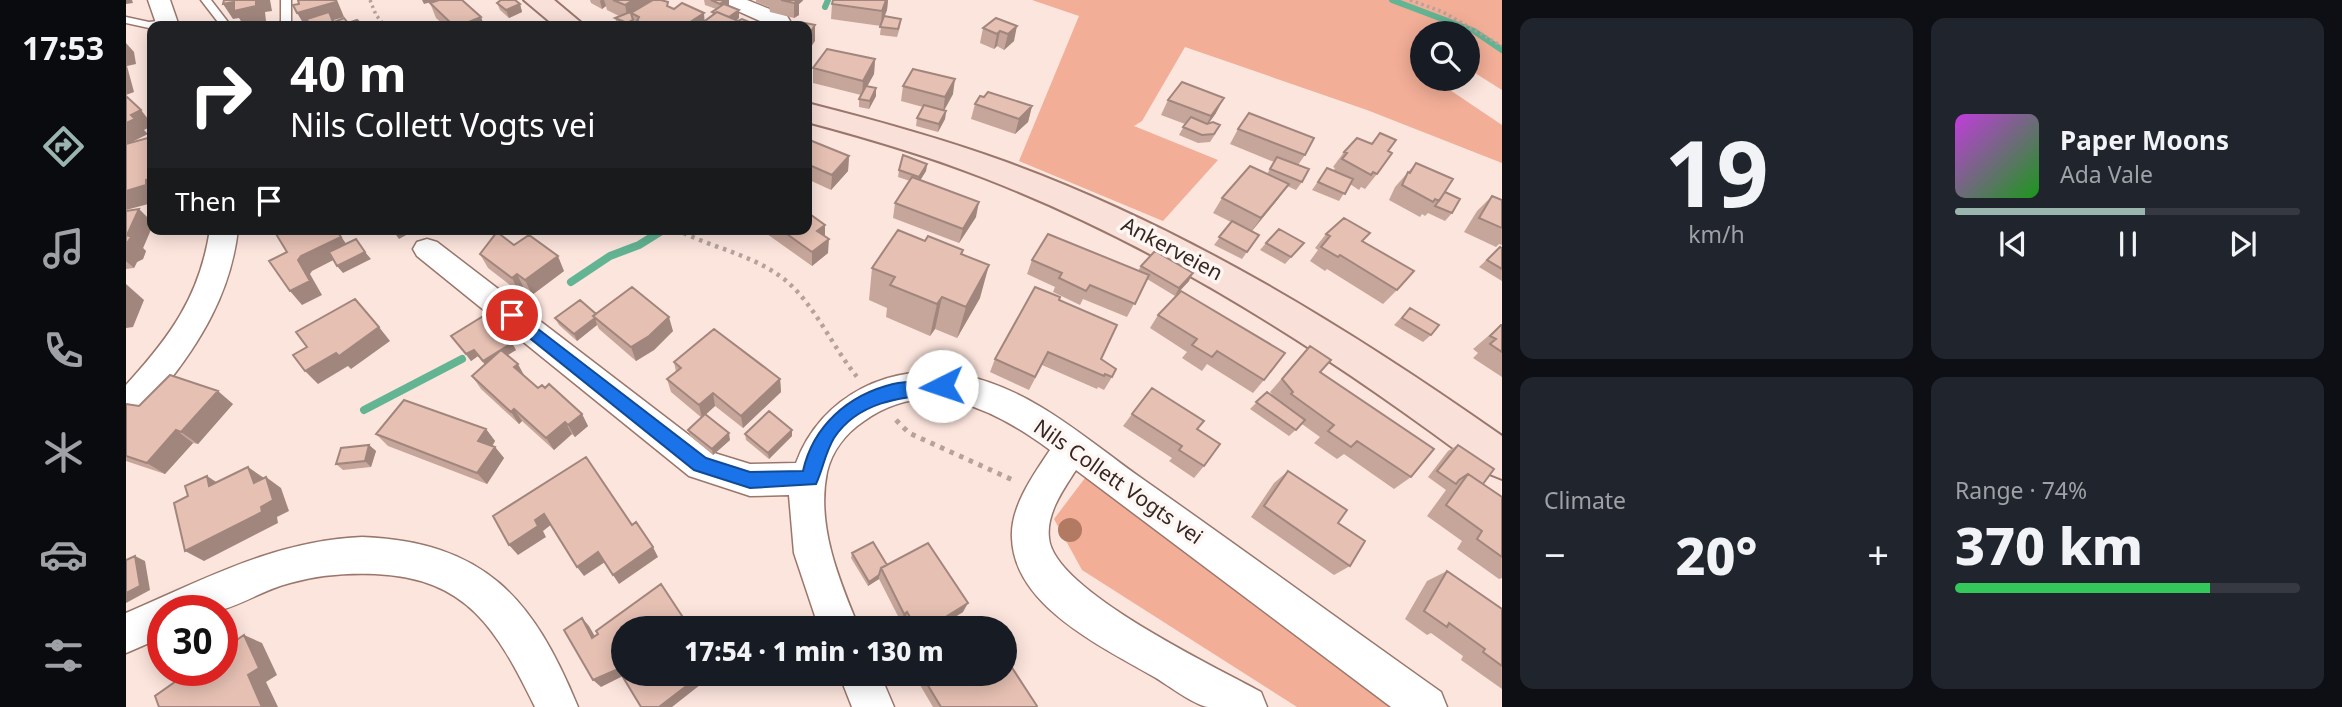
<!DOCTYPE html>
<html lang="en">
<head>
<meta charset="utf-8">
<style>
  :root { --surface:#171b24; --page:#20242c; --text:#f1f3f6; --muted:#9ea1a6; --line:#363941; --accent:#9ab5ad }
  body { margin:0; font-family:"Noto Sans",sans-serif; background:var(--page); color:var(--text); height:100vh; display:flex; flex-direction:column; font-size:26px; white-space:nowrap }
  * { box-sizing:border-box; margin:0 }
  p { font-size:23px; color:var(--muted) }
  .icon { flex:none; width:38px; height:38px; fill:none; stroke:currentColor; stroke-width:2; stroke-linecap:round; stroke-linejoin:round }
  .map { position:relative; flex:1; overflow:hidden }
  .panel { display:flex; flex-direction:column; gap:18px; padding:18px; background:#0d0f14; width:840px }
  .panel>* { flex:none }
  .hud { position:absolute; left:21px; top:21px; width:665px; height:214px; border-radius:14px; box-shadow:0 4px 18px #0003; background:#202124; color:#fff; overflow:hidden }
  .buttons { position:absolute; left:1284px; top:21px; display:grid; gap:14px }
  .buttons a { display:grid; place-items:center; width:70px; height:70px; border-radius:50%; background:var(--surface); box-shadow:0 4px 18px #0003; font-size:35px }
  .speed { position:absolute; left:21px; top:595px; display:flex; gap:14px; font-size:35px; font-weight:700; text-align:center }
  .speed>* { display:grid; place-content:center; width:91px; height:91px; border-radius:50%; background:var(--surface); box-shadow:0 4px 18px #0003; line-height:1 }
  .speed .limit { border:10px solid #d22; background:#fff; color:#111 }
  .pin { position:absolute; display:grid; place-items:center; width:60px; height:60px; color:#fff; margin:-30px; border:4px solid #fff; border-radius:50%; box-shadow:0 2px 7px #0007 }
  .me { position:absolute; width:77px; margin:-38px; rotate:266deg; stroke-linejoin:round; filter:drop-shadow(0 0 5px #0008) }
  .turn { display:flex; align-items:center; gap:24px; height:147px; padding:0 28px; font-size:32px }
  .turn .icon { width:91px; height:91px; stroke-width:2.5 }
  .turn b { display:block; font-size:49px; line-height:60px }
  .then { display:flex; align-items:center; height:66px; padding:0 28px; background:#0003; gap:14px; font-size:26px }
  .big { font-size:52px; font-weight:800; line-height:1.1 }
  .panel .tile { flex:1; display:flex; flex-direction:column; justify-content:center; gap:10px; min-width:0; padding:0 24px; border-radius:14px; background:var(--page) }
  .panel .dial { align-items:center; gap:0 }
  .dial b { font-size:91px; line-height:1 }
  .song { display:flex; align-items:center; gap:21px }
  .cover { width:84px; height:84px; border-radius:10px; background:linear-gradient(135deg,hsl(290 70% 55%),hsl(120 70% 35%)) }
  .played { height:7px; border-radius:4px; background:linear-gradient(90deg,var(--accent) 55%,var(--line) 55%) }
  .keys { display:flex; justify-content:space-around; direction:ltr }
  .heat { display:flex; justify-content:space-between; align-items:center; font-size:38px; direction:ltr }
  .charge { height:10px; border-radius:5px; background:linear-gradient(90deg,#34c759 74%,var(--line) 0) }
  .panel .tiles { flex:1; display:grid; gap:18px; grid-template-columns:repeat(2,1fr) }
  .trip { position:absolute; left:485px; top:616px; width:406px; height:70px; border-radius:35px; background:var(--surface); box-shadow:0 4px 18px #0003; font-weight:800; line-height:70px; text-align:center }
  main { display:flex; flex:1; min-height:0 }
  .menu { display:flex; flex-direction:column; width:126px; justify-content:space-around; align-items:center; background:#090b0e; color:var(--muted) }
  .menu .icon { width:49px; height:49px }
  .menu .active { color:var(--accent) }
  .menu b { font-size:32px; color:var(--text) }
  .map>svg:first-child { display:block }
  .green { fill:#f2ae97 }
  .lines { fill:none; stroke-linecap:round; stroke-linejoin:round }
  .stream-far1 { stroke:#63b493; stroke-width:6 }
  .stream { stroke:#63b493; stroke-width:8 }
  .lane-casing { stroke:#9a776c; stroke-width:3 }
  .street-casing { stroke:#9a776c; stroke-width:3 }
  .secondary-casing { stroke:#9a776c; stroke-width:4 }
  .path-far2 { stroke:#b6a29b; stroke-width:3.5; stroke-dasharray:2.5 3.5; stroke-linecap:butt }
  .path-far1 { stroke:#b6a29b; stroke-width:4.5; stroke-dasharray:3.5 5; stroke-linecap:butt }
  .path { stroke:#b6a29b; stroke-width:5; stroke-dasharray:4.5 6; stroke-linecap:butt }
  .lane { fill:#fff; fill-rule:evenodd }
  .street { fill:#fff; fill-rule:evenodd }
  .secondary { fill:#f9e0d8; fill-rule:evenodd }
  .tree { fill:#b27a63 }
  .wall { fill:#c6a59a }
  .shaded-wall { fill:#a1867d }
  .building { fill:#e6c0b3; stroke:#a1867d; stroke-width:2 }
  .route { fill:#1a73e8; stroke:#114b97; stroke-width:2 }
  .labels { text-anchor:middle; stroke-width:7; stroke-linejoin:round; paint-order:stroke }
  .street-label { font-size:21px; fill:#362722; stroke:#fef6f3 }
</style>
</head>
<body>
<main>
<nav class="menu">
<b>17:53</b>
<svg class="icon active" aria-label="directions" viewBox="0 0 24 24"><path d="M12 3l9 9-9 9-9-9zM9 14v-3h6M13 9l2 2-2 2"/></svg>
<svg class="icon" aria-label="music" viewBox="0 0 24 24"><path d="M9 18V5l10-2v13"/><circle cx="6" cy="18" r="3"/><circle cx="16" cy="16" r="3"/></svg>
<svg class="icon" aria-label="phone" viewBox="0 0 24 24"><path d="M5 4h4l2 5-3 2q2 4 5 5l2-3 5 2v4C11 20 4 13 5 4z"/></svg>
<svg class="icon" aria-label="climate" viewBox="0 0 24 24"><path d="M12 3v18M4 7l16 10M4 17L20 7"/></svg>
<svg class="icon" aria-label="car" viewBox="0 0 24 24"><path d="M5 17H2v-5l4-1 3-4h7l3 4 3 1v5h-3M9 17h6M6 11h13"/><circle cx="7" cy="17" r="2"/><circle cx="17" cy="17" r="2"/></svg>
<svg class="icon" aria-label="filters" viewBox="0 0 24 24"><path d="M4 7h16M4 17h16"/><circle cx="9" cy="7" r="2"/><circle cx="15" cy="17" r="2"/></svg>
</nav>
<div class="map">
<svg width="1376" height="707" viewBox="0 0 1376 707">
  <rect width="100%" height="100%" fill="#fce5dd"/>
  <path class="green" d="M906 0H1376V90L1349 73 1342 74V33H1297V79H1323L1312 82 1376 125V163L1241 110 1059 47 1016 121 1008 126 1092 160 1037 221 893 161 953 16Z
    M959 478 1277 707H1171L956 570 928 519Z"/>
  <g class="lines">
    <path class="stream-far1" d="M1266 0 1348 31 1376 50
      M699 7 702 0"/>
    <path class="stream" d="M445 282 484 256 513 245 537 230
      M238 410 336 359"/>
    <g class="lane-casing">
      <path id="lane" d="M75 0H85L105 26H95Z
        M155 0H165V22L161 26H150L155 21Z
        M0 17 23 22 40 20 45 23 23 28 0 23Z"/>
    </g>
    <g class="street-casing">
      <path id="street" d="M22 0H44L53 26H31Z
        M592 0H621L661 16 664 21 658 26H645L596 4Z
        M84 229H112C105 292 75 342 36 390 25 403 16 416 0 422V385C44 337 74 296 84 229Z
        M301 239 311 242 585 452 624 464 670 463C695 395 766 361 836 375 907 389 961 440 1018 480 1118 550 1216 622 1315 692L1321 707H1265L950 470C937 490 920 514 923 538 927 590 1090 667 1135 692L1141 707C1122 707 1100 707 1082 707 1068 705 1043 686 1030 678 979 648 888 607 886 538 884 507 908 474 924 450 868 409 802 375 738 421 720 433 706 451 701 472 690 525 713 580 733 628H693L668 553 663 495 624 496 563 476 291 256 287 249 291 242Z
        M236 537C359 542 407 598 452 707H409C371 630 342 578 249 574 220 573 192 575 164 583 140 589 119 603 95 610 79 615 54 611 37 611V637L0 653V613C79 579 148 541 236 537Z
        M713 674H754L768 707H726Z"/>
    </g>
    <g class="secondary-casing">
      <path id="secondary" d="M398 0H428L459 26H429Z
        M681 103C748 120 814 138 880 162 1058 227 1221 327 1376 436V479L1361 473C1205 356 1041 249 858 178 800 155 741 138 681 122Z"/>
    </g>
    <path class="path-far2" d="M244 0 250 15 259 26
      M1284 0 1317 12 1376 46"/>
    <path class="path-far1" d="M550 229C585 248 626 254 658 279 689 304 706 347 732 378"/>
    <path class="path" d="M770 420 783 433 889 481"/>
    <use href="#lane" class="lane"/>
    <use href="#street" class="street"/>
    <use href="#secondary" class="secondary"/>
  </g>
  <circle class="tree" cx="944" cy="530" r="12"/>
  <path class="wall" d="M464 0H535L542 2V6L579 21 587 15 586 12 590 9 579 5 578 0H603V6L613 18 610 20 628 24V26H492L489 18 493 16 481 10 480 6 476 9 465 3Z
    M630 0H677V1L673 4V15L668 18 644 12 643 7 630 2Z
    M707 0H762L761 10 758 16 775 19 774 27 771 37 754 35 755 26 705 19 706 4Z
    M304 3 355 17 358 26H319L310 18Z
    M371 3 394 4 396 12 383 18 374 10Z
    M870 18 888 41 878 50 871 46 868 49 854 43 857 28Z
    M749 59 748 74 741 86 750 96 743 109 733 107V99L735 95 687 83V68Z
    M777 86 827 94 818 111H820L819 119 812 132 790 126 791 118 797 107 775 101Z
    M1042 100 1090 113 1083 123 1090 133 1084 142 1072 143 1053 135 1059 124 1035 115Z
    M849 104 906 106 902 122 889 134 845 119Z
    M1112 129 1179 155 1172 165 1176 182 1170 190 1161 186 1152 199 1126 231 1133 235 1116 259 1088 245 1105 222 1087 213 1096 198 1141 174 1148 162 1104 144Z
    M681 139 723 156 722 171 705 190 681 179Z
    M1262 151 1251 174 1239 189 1235 187 1233 190 1224 184 1213 201 1186 190 1201 168 1207 171 1209 168 1207 167 1218 152Z
    M1290 163 1319 192 1326 213 1319 221 1302 213 1299 216 1296 214 1294 217 1263 200 1269 187Z
    M801 164 800 171 794 180 850 217 833 243 767 218 769 203 784 181 772 177 773 170Z
    M1366 196 1376 200V245L1373 244 1370 247 1338 232 1351 211Z
    M13 209 26 222V227L17 248 20 251 17 259 11 262 8 268 0 269V211Z
    M699 225V236L702 253 686 266 634 229H681Z
    M1200 234 1237 241 1271 290 1257 304 1201 269 1199 271 1184 261 1192 250 1189 248Z
    M1140 243H1178L1159 264 1134 250Z
    M388 245 438 271 406 295 398 288 393 292 362 268 354 254Z
    M1374 247 1376 248V281L1353 267Z
    M836 255 854 298 831 338 809 329 804 336 760 317 761 308 743 300 746 268Z
    M906 260 1012 271 1015 266 1063 281 1049 296 1021 279 1001 317 957 299 954 305 927 292 929 287 901 274Z
    M933 301 975 359 986 377 978 390 972 387 971 389 916 365 903 390 864 372 869 359Z
    M1284 308 1305 335 1297 342 1268 325Z
    M470 314 547 331 528 350 510 361 473 329 471 325 451 341 433 325 429 318Z
    M1032 315 1138 380 1127 393 1081 364 1076 371 1056 358 1061 352 1024 328Z
    M1375 325H1376V377L1347 358 1352 353 1347 349Z
    M325 336 390 350 381 355 399 377 412 388 456 414 462 426 449 437 446 434 428 450 396 421 393 424 355 389 346 376 359 365 352 356 345 361Z
    M1184 346 1194 372 1285 477 1268 489 1218 454 1211 459 1188 443 1194 437 1176 424 1163 436 1124 409 1141 392 1150 399 1144 392Z
    M548 362 654 379 655 392 617 428 589 406 580 414 604 440 587 455 564 436 562 430 576 418 545 392 541 379 550 372Z
    M0 404 13 406 107 404 72 444 67 443 39 474 0 461Z
    M1006 414 1071 429 1078 466 1068 478 1043 461 1046 458 997 426Z
    M360 429 369 441 366 446 369 447 378 458 361 484 262 446 250 434Z
    M619 434 666 436 643 459 620 440Z
    M243 445 250 451 245 467 217 470 210 464Z
    M1332 445 1357 484 1376 497V578L1373 579 1331 549 1336 541 1301 516 1320 490 1302 477 1322 451Z
    M1162 471 1224 566 1208 575 1125 517 1148 483Z
    M726 553 761 565 837 612 821 622 825 628H783L779 620 775 622 753 579 742 586 725 558Z
    M1321 571 1376 609V689L1335 660 1337 656 1305 633 1301 635 1279 619 1301 581Z
    M796 674H878L910 707H807L794 685 799 678Z"/>
  <path class="shaded-wall" d="M0 0H6L7 3 0 4Z
    M130 0H144L146 11 139 12 140 21 118 26 113 18 107 19 97 4 108 2Z
    M211 0 218 17 208 20 210 26H179L171 13Z
    M296 0H312L298 4Z
    M475 0H478L480 6 476 9 474 1Z
    M507 0H530L505 13 502 20 499 5Z
    M599 0H603V5L595 11 594 4Z
    M663 0H677L673 4V15L668 18V3Z
    M760 0H762L761 10 755 26 756 11Z
    M394 4 396 12 383 18 380 10Z
    M613 10V18L602 26 601 18Z
    M578 13 579 26H558Z
    M355 17 358 26H333Z
    M507 20 508 26H502L501 23Z
    M689 25V41L681 53V37Z
    M891 26 888 41 878 50 882 34Z
    M874 31 871 46 868 49 871 34Z
    M0 43 8 52 10 64 1 66 8 92 0 95Z
    M749 59 748 74 736 96 737 81Z
    M829 79 827 94 817 112 819 97Z
    M750 88V96L743 109 744 101Z
    M1098 98 1090 113 1077 131 1085 116Z
    M906 106 902 122 889 134 893 119Z
    M15 110 26 124V126L18 130 22 134 0 145V123L5 115Z
    M820 111 819 119 812 132 813 124Z
    M723 156 722 171 705 190 706 175Z
    M801 164 800 171 792 184 793 177Z
    M26 169V203L0 210V191L20 180Z
    M1163 184 1152 199 1125 232 1135 218Z
    M853 202 850 217 833 243 837 229Z
    M13 209 26 222V227L17 248 20 251 17 259 11 262 8 268 0 261V245L1 235Z
    M699 225V239L691 231Z
    M210 229 225 251 186 271 184 274 196 295 176 305 164 291 172 260 175 256Z
    M273 229H281L284 233 273 239 268 232Z
    M703 239 702 253 686 266V252Z
    M239 252 245 259 217 273 211 266Z
    M432 256 438 271 406 295 399 280Z
    M863 265 854 298 831 338 840 307Z
    M1067 273 1063 281 1049 296 1053 288Z
    M391 274 398 288 393 292 386 278Z
    M0 284 18 300 7 327 0 328Z
    M816 297 809 329 804 336 811 304Z
    M543 317 547 331 528 350 510 361 505 347Z
    M469 318 471 325 451 341 448 334Z
    M253 327 264 341 225 369 222 366 192 384 179 371Z
    M386 343 390 350 361 368 357 361Z
    M348 350 352 356 345 361 340 354Z
    M392 364 399 377 388 367Z
    M654 379 655 392 617 428 615 416Z
    M92 391 107 404 72 444 55 432Z
    M587 393 589 406 576 418 573 405Z
    M388 409 396 421 393 424 385 412Z
    M456 414 462 426 449 437 442 425Z
    M439 422 446 434 428 450 420 438Z
    M360 429 369 441 362 453 352 441Z
    M50 430 67 443 39 474 21 463Z
    M666 430V436L643 459 642 453Z
    M603 433 604 440 587 455 586 449Z
    M243 445 250 451 245 467 239 461Z
    M369 447 378 458 361 484 351 473Z
    M122 467 138 478 128 483Z
    M81 476 98 487 83 486Z
    M140 477 155 488 163 511 151 517 152 523 78 561 59 551 135 507Z
    M418 514 426 524 417 531 420 537 392 555 383 545 409 520Z
    M527 547 532 557 493 584 487 575Z
    M472 552 479 562 458 576 451 567Z
    M9 556 19 561 24 590 0 603V593Z
    M753 575V579L742 586 743 582Z
    M842 603 837 612 814 626 818 618Z
    M781 612 779 620 775 622 778 614Z
    M456 618 463 626 474 645 466 638Z
    M118 635 136 643 151 675 140 682 152 707H136L122 675Z
    M492 669 499 675 475 687 467 680Z
    M576 674H588L546 707H533Z"/>
  <path class="building" d="M98 0H130V6L108 11V2L97 4Z
    M172 0H210V2L171 13 167 5 173 4Z
    M313 0H336L355 17 333 26H328L304 3Z
    M375 0H389L394 4 380 10 371 3Z
    M487 0H507L499 5Z
    M527 0H535L542 2 541 6 548 9 556 3 578 13 558 26 552 22 545 26H523L511 21 513 17 505 13Z
    M585 0H599L594 4Z
    M655 0H672L668 3Z
    M707 0H760L756 11 706 4Z
    M598 4 613 10 603 17 591 12 589 13 586 12Z
    M203 12 207 22 196 26H183L181 19Z
    M504 12 506 13H505L507 20 501 23 489 18Z
    M591 12 612 21 616 19 628 24 624 26H572Z
    M758 16 775 19 772 29 754 27Z
    M218 18 222 23 231 20 237 26H198Z
    M870 18 891 26 882 34 874 31 871 34 857 28Z
    M674 22 689 25 681 37V26H671Z
    M701 49 749 59 737 81 687 68Z
    M787 69 829 79 819 97 777 86Z
    M1056 82 1098 98 1085 116 1042 100Z
    M740 86 750 88 744 101 733 99Z
    M862 92 906 106 893 119 849 104 854 96 858 97Z
    M0 96 15 110 5 115 9 119 0 123Z
    M798 105 820 111 813 124 791 118Z
    M1123 113 1188 138 1179 155 1112 129Z
    M1065 117 1081 124 1087 122 1094 125 1088 134 1076 135 1057 127Z
    M1254 133 1270 140 1262 151 1266 153 1251 174 1247 172 1245 175 1216 159 1221 153 1218 152 1231 138 1246 144Z
    M25 137 24 145H26V178L20 180V185L0 191V144Z
    M681 139 723 156 706 175 681 164Z
    M777 155 801 164 793 177 773 170Z
    M1151 157 1183 169 1176 182 1144 169Z
    M1290 163 1327 179 1313 201 1309 199 1307 202 1276 185 1282 172 1284 173Z
    M1124 166 1163 184 1135 218 1096 198Z
    M1201 168 1227 179 1219 194 1192 182Z
    M786 177 853 202 837 229 769 203Z
    M1319 192 1334 199 1326 213 1309 206Z
    M1366 196 1376 200V228L1353 218Z
    M13 209 1 235 5 237 0 245V211Z
    M681 212 699 225 691 231 703 239 686 252 654 229H681Z
    M1218 218 1244 233 1236 241 1288 271 1271 290 1214 255 1212 257 1195 247 1204 236 1200 234Z
    M1106 221 1133 235 1121 252 1093 237Z
    M147 229H209L215 237 175 256 172 260 184 281 164 291 143 261 161 252Z
    M1153 229 1178 243 1165 257 1140 243Z
    M772 230 799 241 802 236 837 250 835 254 863 265 840 307 816 297 811 304 764 285 769 277 746 268Z
    M371 232 388 245 403 235 432 256 399 280 391 274 386 278 354 254Z
    M922 234 1023 275 1009 304 964 285 960 291 933 278 936 273 906 260Z
    M230 239 239 252 211 266 203 252Z
    M1374 247 1376 248V269L1361 260Z
    M1029 251 1067 273 1053 288 1015 266Z
    M506 287 543 317 523 336 505 347 467 316Z
    M909 287 934 297 933 300 991 325 975 359 990 369 986 377 979 374 978 376 922 352 909 377 869 359Z
    M1055 291 1159 353 1138 380 1091 351 1086 357 1066 345 1071 339 1032 315Z
    M229 299 253 327 213 356 210 353 179 371 167 355 181 347 170 332Z
    M454 300 470 314 467 316 469 318 448 334 429 318Z
    M1284 308 1313 325 1305 335 1276 318Z
    M359 315 386 343 357 361 348 350 340 354 325 336Z
    M1375 325H1376V352L1364 344 1370 339 1364 336Z
    M588 329 654 379 615 416 587 393 573 405 541 379 555 368 548 362Z
    M1184 346 1205 360 1194 372 1308 449 1285 477 1231 441 1225 447 1202 431 1208 425 1165 394 1167 392 1156 379Z
    M375 350 392 364 388 367 412 388 416 385 419 388 423 384 456 414 442 425 439 422 420 438 388 409 385 412 346 376Z
    M44 375 92 391 55 432 50 430 21 463 0 456V404L13 406Z
    M1026 388 1078 421 1071 429 1094 444 1078 466 1053 450 1056 446 1006 414Z
    M1141 392 1179 420 1170 430 1130 402Z
    M278 400 360 429 352 441 369 447 351 473 250 434Z
    M643 411 666 430 642 453 619 434Z
    M579 414 603 433 586 449 562 430Z
    M243 445 239 461 210 464 215 448Z
    M1332 445 1368 469 1357 484 1342 474 1333 480 1330 484 1311 471Z
    M460 457 506 525 510 522 527 547 487 575 472 552 451 567 418 514 409 520 412 526 383 545 367 516Z
    M122 467 128 483 140 477 147 500 135 507 136 512 59 551 48 503 62 496 59 486 81 476 83 486Z
    M1162 471 1221 510 1212 523 1239 541 1224 566 1138 506Z
    M1342 474 1376 497V557L1351 539 1356 531 1320 505Z
    M747 542 761 565 755 568 753 575 743 582 726 553Z
    M802 543 842 603 818 618 825 628H788L790 627 781 612 778 614 755 568Z
    M9 556 14 586 0 593V560Z
    M1321 571 1376 609V666L1357 652 1359 649 1323 623 1321 627 1298 611Z
    M535 584 564 628H497V674H576L533 707H515L492 669 467 680 438 630 456 618 466 638 472 634 470 631Z
    M118 635 133 668 122 675 136 707H33L29 696 66 670H96V650Z
    M881 660 911 706 910 707H815L798 679 804 675V674H878V662Z"/>
  <path class="route" d="M386 309 580 458 624 472 677 471C687 426 722 395 767 384 782 381 800 381 816 379L822 381 824 386 822 391 816 393C776 397 732 401 708 438 699 453 697 469 690 484L624 488 568 470 380 319 378 315Z"/>
  <g class="labels">
    <g class="street-label">
      <text transform="translate(1046 249) rotate(28)" y="7">Ankerveien</text>
      <text transform="translate(992 482) rotate(35)" y="7">Nils Collett Vogts vei</text>
    </g>
  </g>
</svg>
<div class="buttons">
<a><svg class="icon" aria-label="search" viewBox="0 0 24 24"><circle cx="10" cy="10" r="6"/><path d="M15 15l6 6"/></svg></a>
</div>
<div class="speed"><div class="limit">30</div></div>
<div class="pin" style="left:386px;top:315px;background:#d93025"><svg class="icon" aria-label="arrive" viewBox="0 0 24 24"><path d="M6 21V4h12l-3 4 3 4H6"/></svg></div>
<svg class="me" style="left:816px;top:386px" viewBox="-20 -20 40 40"><circle r="19" fill="#fff"/><path d="M0-13L10 11 0 6-10 11z" fill="#1a73e8"/></svg>
<div class="trip">17:54 · 1 min · 130 m</div>
<div class="hud">
<div class="turn"><svg class="icon" aria-label="right" viewBox="0 0 24 24"><path d="M7 20v-9h11M14 6l5 5-5 5"/></svg><div><b>40 m</b>Nils Collett Vogts vei</div></div>
<div class="then">Then<svg class="icon" aria-label="arrive" viewBox="0 0 24 24"><path d="M6 21V4h12l-3 4 3 4H6"/></svg></div>
</div>
</div>
<section class="panel">
<div class="tiles">
<div class="tile dial"><b>19</b><p>km/h</p></div>
<div class="tile">
<div class="song"><i class="cover"></i><div><b>Paper Moons</b><p>Ada Vale</p></div></div>
<div class="played"></div>
<div class="keys"><svg class="icon" aria-label="previous" viewBox="0 0 24 24"><path d="M18 5L8 12l10 7zM5 5v14"/></svg><svg class="icon" aria-label="pause" viewBox="0 0 24 24"><path d="M8 5v14M16 5v14"/></svg><svg class="icon" aria-label="next" viewBox="0 0 24 24"><path d="M6 5l10 7-10 7zM19 5v14"/></svg></div>
</div>
<div class="tile"><p>Climate</p>
<div class="heat"><a>−</a><b class="big">20°</b><a>+</a></div>
</div>
<div class="tile"><p>Range · 74%</p><b class="big">370 km</b><div class="charge"></div></div>
</div>
</section>
</main>
</body>
</html>
